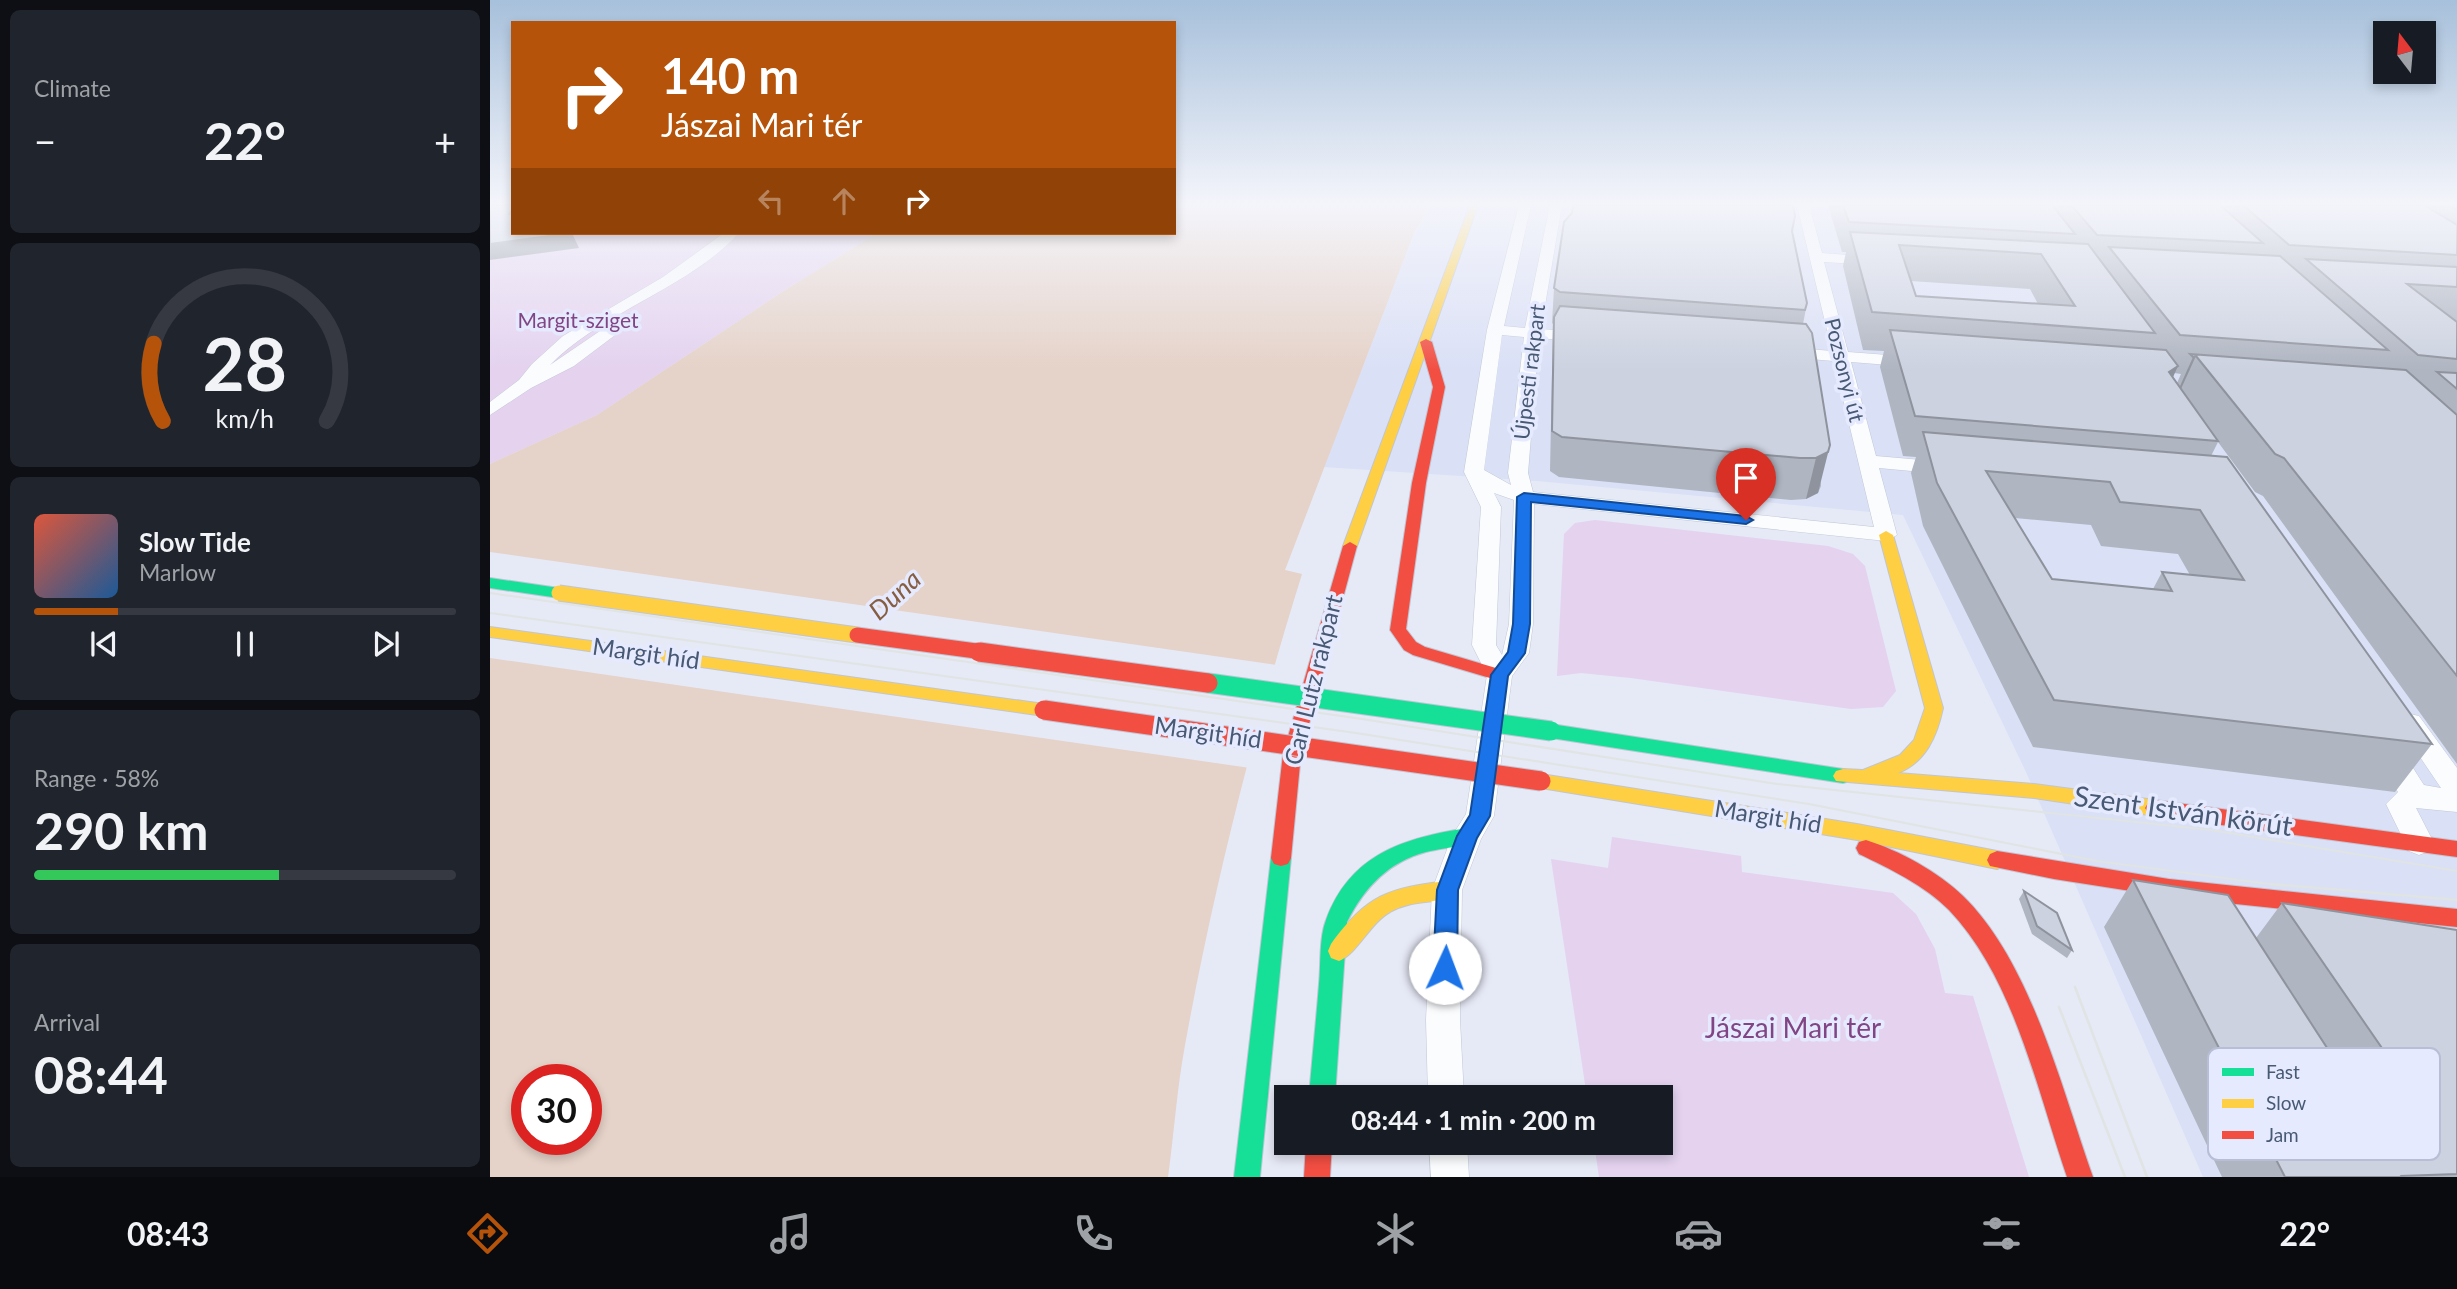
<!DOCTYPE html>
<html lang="en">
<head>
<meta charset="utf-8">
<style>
  :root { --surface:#171b24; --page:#20242c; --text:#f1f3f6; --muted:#9ea1a6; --line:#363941; --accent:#b45309 }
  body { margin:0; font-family:Lato,sans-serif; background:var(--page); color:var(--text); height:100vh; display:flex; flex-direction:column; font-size:26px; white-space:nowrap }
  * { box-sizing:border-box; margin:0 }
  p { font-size:23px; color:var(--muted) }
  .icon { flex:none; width:38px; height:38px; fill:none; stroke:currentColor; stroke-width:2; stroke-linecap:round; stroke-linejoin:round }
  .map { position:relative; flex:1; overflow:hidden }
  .sheet { display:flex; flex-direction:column; gap:10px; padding:10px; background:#0d0f14; width:490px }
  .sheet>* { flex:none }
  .hud { position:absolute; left:21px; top:21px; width:665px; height:214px; border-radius:0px; box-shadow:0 4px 10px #0003; background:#b45309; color:#fff; overflow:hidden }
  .needle { width:46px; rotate:344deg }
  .controls { position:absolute; left:1883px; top:21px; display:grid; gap:14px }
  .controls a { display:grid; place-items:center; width:63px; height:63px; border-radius:0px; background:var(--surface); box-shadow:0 4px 10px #0003; font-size:35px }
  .speed { position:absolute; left:21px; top:1064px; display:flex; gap:14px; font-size:35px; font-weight:700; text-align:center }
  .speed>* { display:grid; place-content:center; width:91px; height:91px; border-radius:50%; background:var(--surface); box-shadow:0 4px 10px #0003; line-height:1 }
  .speed .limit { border:10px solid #d22; background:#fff; color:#111 }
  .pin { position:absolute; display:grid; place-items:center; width:60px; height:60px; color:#fff; margin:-72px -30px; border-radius:50% 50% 50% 0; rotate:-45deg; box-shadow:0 0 7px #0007 }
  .pin .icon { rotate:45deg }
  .me { position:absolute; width:77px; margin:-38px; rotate:2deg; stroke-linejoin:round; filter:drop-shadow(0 0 5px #0008) }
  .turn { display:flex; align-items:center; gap:24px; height:147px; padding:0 35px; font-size:32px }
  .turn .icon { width:91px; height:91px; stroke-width:2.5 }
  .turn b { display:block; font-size:49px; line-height:60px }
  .lanes { display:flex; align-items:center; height:66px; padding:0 35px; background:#0003; justify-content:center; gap:35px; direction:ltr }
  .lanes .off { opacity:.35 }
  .big { font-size:52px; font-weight:700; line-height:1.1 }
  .sheet .widget { flex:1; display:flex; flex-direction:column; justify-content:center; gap:10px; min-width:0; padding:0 24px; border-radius:10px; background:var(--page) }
  .sheet .dial { align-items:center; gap:0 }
  .dial svg { height:182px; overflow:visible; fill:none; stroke:var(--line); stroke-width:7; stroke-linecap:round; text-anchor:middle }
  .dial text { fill:var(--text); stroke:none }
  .song { display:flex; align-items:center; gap:21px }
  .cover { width:84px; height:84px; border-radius:10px; background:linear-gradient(135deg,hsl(10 70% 55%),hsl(210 70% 35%)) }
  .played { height:7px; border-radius:4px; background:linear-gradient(90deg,var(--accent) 20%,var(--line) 20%) }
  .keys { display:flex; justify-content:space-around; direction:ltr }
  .heat { display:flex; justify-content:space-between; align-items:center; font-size:38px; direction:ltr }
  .charge { height:10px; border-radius:5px; background:linear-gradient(90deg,#34c759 58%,var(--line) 0) }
  .trip { position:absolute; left:784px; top:1085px; width:399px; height:70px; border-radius:0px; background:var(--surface); box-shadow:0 4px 10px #0003; font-weight:700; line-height:70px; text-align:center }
  .tabs { display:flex; height:112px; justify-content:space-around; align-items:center; background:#090b0e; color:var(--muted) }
  .tabs .icon { width:49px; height:49px }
  .tabs .current { color:var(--accent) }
  .tabs b { font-size:32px; color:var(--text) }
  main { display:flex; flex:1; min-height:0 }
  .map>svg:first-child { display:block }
  .residential { fill:#dae0f6 }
  .green { fill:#e4d2ef }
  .water { fill:#e5d2c8; fill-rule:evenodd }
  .pier { fill:#e6e9f6 }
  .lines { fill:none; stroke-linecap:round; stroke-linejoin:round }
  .street-casing { stroke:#c1c8d5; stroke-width:1 }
  .fast-casing { stroke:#c0c5d4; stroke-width:2 }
  .slow-casing { stroke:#c0c5d4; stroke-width:2 }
  .jam-casing { stroke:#c0c5d4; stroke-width:2 }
  .street { fill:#fbfcfe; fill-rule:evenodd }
  .fast { fill:#16e098; fill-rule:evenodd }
  .slow { fill:#ffcf43; fill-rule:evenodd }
  .jam { fill:#f24e42; fill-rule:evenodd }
  .tram-far1 { stroke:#e0e4e2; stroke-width:2 }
  .tram { stroke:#e0e4e2; stroke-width:2.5 }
  .fast-bridge-casing { stroke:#c0c5d4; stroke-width:21; stroke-linecap:butt }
  .slow-bridge-casing { stroke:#c0c5d4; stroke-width:17; stroke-linecap:butt }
  .jam-bridge-far1-casing { stroke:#c0c5d4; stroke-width:17; stroke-linecap:butt }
  .jam-bridge-casing { stroke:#c0c5d4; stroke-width:21; stroke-linecap:butt }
  .fast-bridge { stroke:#16e098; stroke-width:19 }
  .slow-bridge { stroke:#ffcf43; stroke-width:15 }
  .jam-bridge-far1 { stroke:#f24e42; stroke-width:15 }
  .jam-bridge { stroke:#f24e42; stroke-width:19 }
  .wall { fill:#afb5c1; fill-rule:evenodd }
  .shaded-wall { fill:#8f939d }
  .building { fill:#ccd2e0; stroke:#8f939d; stroke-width:2; fill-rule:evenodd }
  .route { fill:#1a73e8; stroke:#114b97; stroke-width:2 }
  .labels { text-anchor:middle; stroke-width:7; stroke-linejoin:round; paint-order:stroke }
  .far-park-label { font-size:21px; fill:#814584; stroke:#e6eaff }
  .far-street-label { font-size:21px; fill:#485973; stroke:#e6eaff }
  .street-label { font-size:24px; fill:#485973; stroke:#e6eaff }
  .water-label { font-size:26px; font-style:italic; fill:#865e41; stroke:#e6eaff }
  .near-street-label { font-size:28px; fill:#485973; stroke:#e6eaff }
  .near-park-label { font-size:28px; fill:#814584; stroke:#e6eaff }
  .key { fill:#e6eaff; stroke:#b7bed5; stroke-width:2 }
  .key-label { font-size:19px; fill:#485973 }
</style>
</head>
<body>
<main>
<section class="sheet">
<div class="widget"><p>Climate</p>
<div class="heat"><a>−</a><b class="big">22°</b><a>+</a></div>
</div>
<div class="widget dial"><svg viewBox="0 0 100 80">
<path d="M14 69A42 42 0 1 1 86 69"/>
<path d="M14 69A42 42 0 0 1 10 35" stroke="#b45309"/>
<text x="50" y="56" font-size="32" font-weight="700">28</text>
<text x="50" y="72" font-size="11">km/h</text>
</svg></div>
<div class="widget">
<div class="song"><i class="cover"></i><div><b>Slow Tide</b><p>Marlow</p></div></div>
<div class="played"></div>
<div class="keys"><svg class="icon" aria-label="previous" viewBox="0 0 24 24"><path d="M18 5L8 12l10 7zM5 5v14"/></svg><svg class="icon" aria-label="pause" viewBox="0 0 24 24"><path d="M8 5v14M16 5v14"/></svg><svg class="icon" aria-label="next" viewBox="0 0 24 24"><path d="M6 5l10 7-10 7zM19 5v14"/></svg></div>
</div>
<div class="widget"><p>Range · 58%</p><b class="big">290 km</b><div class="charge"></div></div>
<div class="widget"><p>Arrival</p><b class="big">08:44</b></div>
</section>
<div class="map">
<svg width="1967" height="1177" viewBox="0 0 1967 1177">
  <rect width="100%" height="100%" fill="#e6e9f6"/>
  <path class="residential" d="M941 205H1967V1177H1713L1537 774 1413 515 1047 481 834 467 924 233Z"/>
  <path class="green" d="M0 205 23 233H387L295 290 107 415 0 464Z
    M1105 520 1338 546 1363 554 1375 566 1406 691 1393 707 1361 709 1141 678 1091 673 1067 676 1074 534 1085 523Z
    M1122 837 1251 856 1252 872 1403 893 1426 914 1445 949 1455 993 1483 996 1539 1177H1109L1104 1143H1171V1097H1097L1061 859 1118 868Z"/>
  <path class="water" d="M684 205H941L924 233 795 570 812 574C764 728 724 886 695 1045 687 1088 684 1133 678 1177H0V464L107 415 295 290 387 233H684ZM37 1080H96V1139H37Z"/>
  <path class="pier" d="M0 552 787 665 760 768 0 658Z"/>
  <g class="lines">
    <g class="street-casing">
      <path id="street" d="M1029 205H1041L1014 326 1035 328 1060 205H1072L1051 329 1092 332 1100 337 1092 342 1049 338 1038 473 1043 492 1384 527 1344 361 1294 357 1286 352 1294 347 1342 351 1307 205H1319L1332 253 1384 257 1391 261 1384 265 1334 262 1358 352 1424 357 1432 362 1424 367 1361 362 1386 456 1454 462 1464 468 1454 474 1389 468 1407 535 1396 541 1044 504 1043 624 1039 653 1022 676 1004 816 991 839 972 890 970 1020 974 1097H938L936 1020 942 890 962 836 976 814 997 675 982 645 991 507 974 472 997 330ZM1012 335 1034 337 1018 473 1021 485 994 470ZM1004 493 1024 500 1019 624 1012 655 1006 645 1011 507Z
        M234 233H249C199 288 113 311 60 365L135 314H145V320L84 366 41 388 0 415V402L29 380 42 364 73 336 173 277Z
        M1920 714 1929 716 1967 768V812L1926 808 1944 843 1939 851 1929 855 1919 851 1896 804 1908 792 1883 754 1887 747C1911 740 1922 768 1934 785L1951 788 1907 723 1911 716Z
        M939 1143H977L979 1177H941Z"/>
    </g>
    <g class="fast-casing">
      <path id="fast" d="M0 578 69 588 77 593 69 598 0 588Z
        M1061 724 1353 769 1360 771 1363 776 1360 781 1353 783 1061 738 1054 736 1052 731 1054 726Z
        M977 828 984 830 987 836 984 842C969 847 952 848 936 852 898 862 874 888 857 922L845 1097H819C822 1060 826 1022 829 984 831 964 829 938 836 920 860 854 914 838 977 828Z
        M791 850 798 852 801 858 770 1177H744L781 858 784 852Z"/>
    </g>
    <g class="slow-casing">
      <path id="slow" d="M980 205H988L867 546 865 549H855L853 546Z
        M1396 531 1403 535 1453 708C1447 736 1436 762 1408 773L1544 784 1665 800 1672 803 1675 808 1672 813 1665 816 1544 798 1346 781 1343 776 1346 771 1353 769 1373 770 1410 755 1424 740 1435 708 1389 535Z
        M0 627 554 704 560 706 563 710 560 714 554 716 0 637Z
        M1051 774 1367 824 1507 851 1514 854 1517 860 1514 866 1507 869 1367 840 1051 788 1044 786 1041 781 1044 776Z
        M957 881 965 884 968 890 965 896C944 904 920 900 900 912 880 923 867 954 849 961L841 958 838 951 841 944C877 895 898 888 957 881Z"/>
    </g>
    <g class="jam-casing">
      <path id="jam" d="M936 339 942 342 955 387 936 483 916 629 926 642 935 647 1016 671 1019 675 1016 679 1010 681 923 655 914 650 900 630 922 483 943 387 930 342Z
        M860 542 867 546 811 754 801 858 798 864 791 866 784 864 781 858 793 754 853 546Z
        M1665 800 1967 841V857L1665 816 1658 813 1655 808 1658 803Z
        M1376 840C1410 851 1447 871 1473 896 1541 962 1572 1090 1603 1177H1577C1547 1090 1524 978 1459 910 1434 885 1400 869 1369 854L1366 848 1369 842Z
        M1507 851 1679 879 1967 909V927L1679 897 1564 879 1500 866 1497 860 1500 854Z
        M816 1143H842L840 1177H814Z"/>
    </g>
    <use href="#street" class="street"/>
    <use href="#fast" class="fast"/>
    <use href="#slow" class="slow"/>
    <use href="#jam" class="jam"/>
    <path class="tram-far1" d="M0 593 872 719 1287 784 1721 830 1967 871
      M0 613 866 733 1319 804 1607 861 1794 886"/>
    <path class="tram" d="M1780 884 1967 900
      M1585 987 1657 1177
      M1569 1007 1635 1177"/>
    <g class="fast-bridge-casing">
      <path id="fast-bridge" d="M718 683 1061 731"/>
    </g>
    <g class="slow-bridge-casing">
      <path id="slow-bridge" d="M69 593 367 635"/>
    </g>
    <g class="jam-bridge-far1-casing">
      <path id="jam-bridge-far1" d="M367 635 501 653"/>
    </g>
    <g class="jam-bridge-casing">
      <path id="jam-bridge" d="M489 652 718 683
        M554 710 1051 781"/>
    </g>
    <use href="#fast-bridge" class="fast-bridge"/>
    <use href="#slow-bridge" class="slow-bridge"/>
    <use href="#jam-bridge-far1" class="jam-bridge-far1"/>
    <use href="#jam-bridge" class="jam-bridge"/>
  </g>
  <path class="wall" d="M1338 205H1967V321H1965L1967 322V764L1773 496 1765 492 1728 442 1721 456 1942 744 1905 792 1543 747 1433 526 1421 473 1426 457 1413 456 1390 367 1394 351 1373 350 1353 266 1356 252H1352ZM1421 281 1540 289 1548 304 1426 296ZM1684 373 1691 374 1687 383 1683 377ZM1525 518 1601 525 1611 546 1688 554 1700 575 1672 572 1663 589 1562 579Z
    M1302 232 1317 303 1313 324 1331 486 1328 493 1316 499 1301 500 1069 477 1060 471 1063 324 1062 323 1064 288Z
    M1643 880 1766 938 1792 903 1967 930V1177H1732L1614 927Z
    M1534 891 1582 950 1577 958 1542 934 1529 899Z"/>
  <path class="shaded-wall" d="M82 233 89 248 0 260V244Z
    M1706 356 1690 391 1687 393 1703 357Z
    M1688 366 1671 404 1679 372Z
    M1340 445 1328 493 1316 499 1326 458Z"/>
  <path class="building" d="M0 205H23V208L19 214 23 215V233H82L0 244Z
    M1083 205H1303L1305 216 1302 231 1317 303 1315 310 1070 292 1064 288 1074 222 1082 213Z
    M1353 205H1562L1585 234 1359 222Z
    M1581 205H1730L1773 243 1607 235Z
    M1753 205H1934L1967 225V255L1799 245Z
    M1959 205H1967V210Z
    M1360 232 1598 244 1665 333 1382 312ZM1409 245 1551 254 1585 306 1426 296Z
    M1619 247 1790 256 1898 350 1690 335Z
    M1816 259 1967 267V287L1917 284 1967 322V359L1928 355Z
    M1070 306 1316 324 1322 333 1340 445 1338 452 1326 458H1310L1072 437 1062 431 1064 317Z
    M1400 330 1676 350 1688 366 1679 372 1728 441 1425 416Z
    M1700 354 1916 370 1967 415V676L1794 458 1785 454 1706 356 1703 357Z
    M1947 372 1967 373V389Z
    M1433 432 1737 457 1942 744 1564 700 1447 483ZM1496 471 1620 482 1630 502 1710 510 1754 580 1672 572 1682 591 1562 579Z
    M1643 880 1738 895 1887 1125H1945L1792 903 1967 930V1174L1912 1176 1913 1177H1795Z
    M1534 891 1567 913 1582 950 1547 926Z"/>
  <linearGradient id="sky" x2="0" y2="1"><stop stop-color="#a7c0db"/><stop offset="0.55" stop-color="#f4f5fb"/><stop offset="1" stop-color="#f4f5fb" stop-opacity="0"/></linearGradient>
  <rect width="1967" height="370" fill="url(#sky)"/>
  <path class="route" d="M1034 493 1256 516 1263 520 1256 524 1041 502 1040 624 1035 653 1018 676 1000 816 987 838 968 890 967 968 963 975 955 978 947 975 943 968 947 890 967 836 980 815 1001 675 1018 652 1023 624 1027 497Z"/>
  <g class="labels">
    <g class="far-park-label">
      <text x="88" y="328">Margit-sziget</text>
    </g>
    <g class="far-street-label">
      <text transform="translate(1354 370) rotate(76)" y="7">Pozsonyi út</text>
      <text transform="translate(1040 372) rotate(-83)" y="7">Újpesti rakpart</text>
    </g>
    <g class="street-label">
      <text transform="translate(156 654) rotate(8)" y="8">Margit híd</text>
      <text transform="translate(824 680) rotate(-76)" y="8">Carl Lutz rakpart</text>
      <text transform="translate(718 733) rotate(8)" y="8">Margit híd</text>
      <text transform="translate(1278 817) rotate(9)" y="8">Margit híd</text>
    </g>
    <g class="water-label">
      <text transform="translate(405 595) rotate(-42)" y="9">Duna</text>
    </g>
    <g class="near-street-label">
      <text transform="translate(1693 811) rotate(8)" y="10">Szent István körút</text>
    </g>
    <g class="near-park-label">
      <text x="1303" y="1038">Jászai Mari tér</text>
    </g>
  </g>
  <rect x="1718" y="1048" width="232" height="112" rx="10" class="key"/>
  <rect x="1732" y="1068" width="32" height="8" fill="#16e098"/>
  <rect x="1732" y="1099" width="32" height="9" fill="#ffcf43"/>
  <rect x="1732" y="1131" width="32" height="8" fill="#f24e42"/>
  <g class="key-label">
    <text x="1776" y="1079">Fast</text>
    <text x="1776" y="1110">Slow</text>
    <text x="1776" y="1142">Jam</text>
  </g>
</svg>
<div class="controls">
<a><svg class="needle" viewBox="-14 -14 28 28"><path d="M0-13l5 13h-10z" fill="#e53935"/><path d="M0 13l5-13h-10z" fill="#9ea1a6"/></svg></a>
</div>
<div class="speed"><div class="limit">30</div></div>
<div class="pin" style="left:1256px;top:520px;background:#d93025"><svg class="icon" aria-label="arrive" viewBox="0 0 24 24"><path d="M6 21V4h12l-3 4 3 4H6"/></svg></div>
<svg class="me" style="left:955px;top:968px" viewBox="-20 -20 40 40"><circle r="19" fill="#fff"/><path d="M0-13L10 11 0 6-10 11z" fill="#1a73e8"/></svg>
<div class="trip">08:44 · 1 min · 200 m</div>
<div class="hud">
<div class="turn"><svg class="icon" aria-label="right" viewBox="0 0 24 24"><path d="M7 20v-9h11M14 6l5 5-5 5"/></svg><div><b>140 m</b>Jászai Mari tér</div></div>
<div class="lanes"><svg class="icon off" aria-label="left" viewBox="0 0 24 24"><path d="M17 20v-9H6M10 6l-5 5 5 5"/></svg><svg class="icon off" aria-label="ahead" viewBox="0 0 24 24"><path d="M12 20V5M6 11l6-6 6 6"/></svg><svg class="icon" aria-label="right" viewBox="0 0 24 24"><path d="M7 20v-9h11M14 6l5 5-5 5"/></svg></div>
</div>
</div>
</main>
<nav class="tabs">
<b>08:43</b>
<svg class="icon current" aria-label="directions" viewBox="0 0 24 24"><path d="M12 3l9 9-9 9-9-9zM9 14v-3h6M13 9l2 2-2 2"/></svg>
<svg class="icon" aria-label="music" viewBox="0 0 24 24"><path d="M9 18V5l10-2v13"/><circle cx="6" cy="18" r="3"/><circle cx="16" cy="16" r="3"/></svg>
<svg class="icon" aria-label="phone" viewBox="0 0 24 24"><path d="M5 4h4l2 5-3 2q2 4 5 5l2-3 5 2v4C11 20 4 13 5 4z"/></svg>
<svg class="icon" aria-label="climate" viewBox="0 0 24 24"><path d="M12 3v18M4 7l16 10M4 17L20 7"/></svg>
<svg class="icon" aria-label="car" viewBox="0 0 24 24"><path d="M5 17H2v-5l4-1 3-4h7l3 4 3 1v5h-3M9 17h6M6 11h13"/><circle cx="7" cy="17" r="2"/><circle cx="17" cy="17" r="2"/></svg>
<svg class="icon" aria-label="filters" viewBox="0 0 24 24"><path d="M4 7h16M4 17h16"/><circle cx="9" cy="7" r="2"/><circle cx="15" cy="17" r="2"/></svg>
<b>22°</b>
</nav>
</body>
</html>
